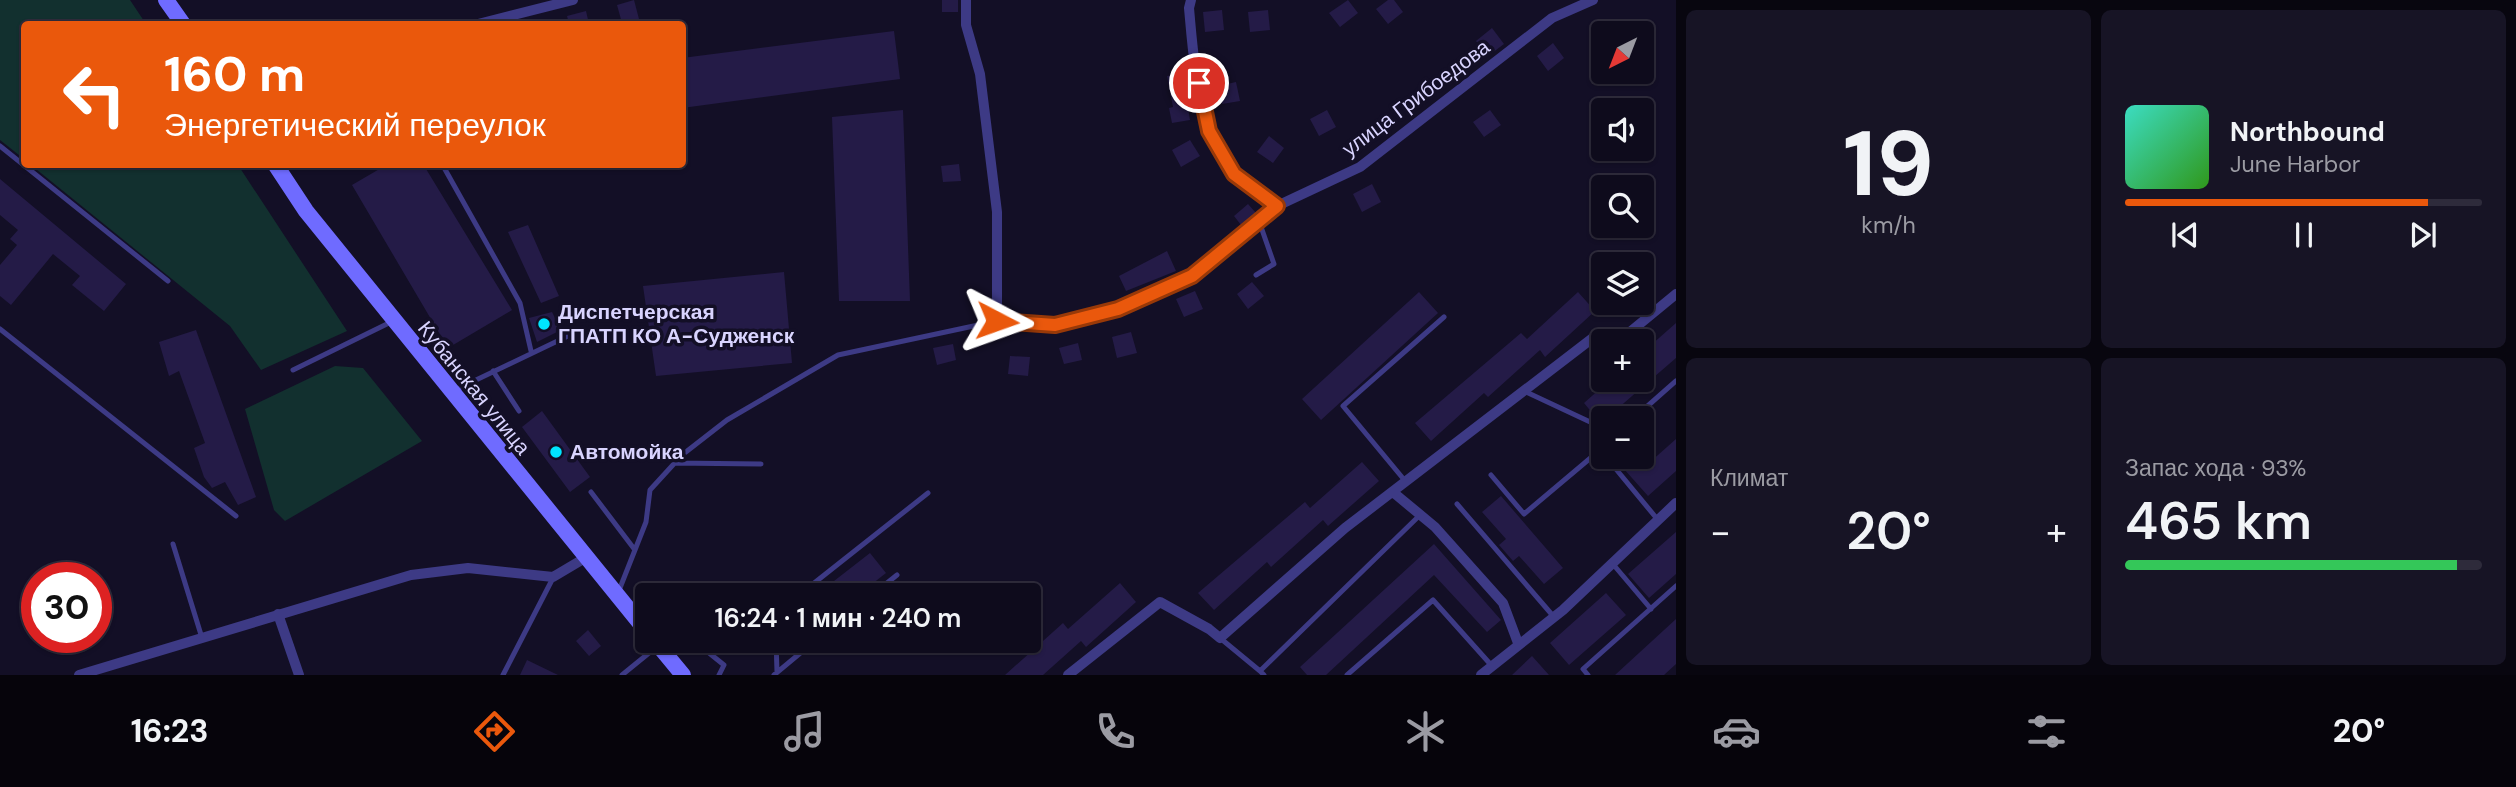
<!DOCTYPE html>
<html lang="ru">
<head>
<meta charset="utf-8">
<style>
  :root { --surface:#0e0b1c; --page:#171425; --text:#f1f3f6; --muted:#9b9ba3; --line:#2e2b3b; --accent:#ea580c }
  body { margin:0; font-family:"DM Sans",sans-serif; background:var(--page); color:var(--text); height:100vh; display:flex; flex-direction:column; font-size:26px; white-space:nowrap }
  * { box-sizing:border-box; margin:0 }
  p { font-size:23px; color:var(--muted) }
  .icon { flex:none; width:38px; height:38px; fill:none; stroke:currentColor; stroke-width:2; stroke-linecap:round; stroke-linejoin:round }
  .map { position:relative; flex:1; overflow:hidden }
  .drawer { display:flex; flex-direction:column; gap:10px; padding:10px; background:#08060f; width:840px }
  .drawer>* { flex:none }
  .banner { position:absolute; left:21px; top:21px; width:665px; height:147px; border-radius:7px; box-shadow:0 2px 5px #0004,0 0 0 2px var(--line); background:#ea580c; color:#fff; overflow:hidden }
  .needle { width:46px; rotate:222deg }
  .tools { position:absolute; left:1591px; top:21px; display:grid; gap:14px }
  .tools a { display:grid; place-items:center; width:63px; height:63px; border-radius:7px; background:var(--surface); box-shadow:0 2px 5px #0004,0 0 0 2px var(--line); font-size:35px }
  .speed { position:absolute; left:21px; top:562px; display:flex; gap:14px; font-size:35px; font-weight:700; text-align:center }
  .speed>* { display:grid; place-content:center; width:91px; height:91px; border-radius:50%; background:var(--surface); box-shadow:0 2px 5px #0004,0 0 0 2px var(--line); line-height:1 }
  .speed .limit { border:10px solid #d22; background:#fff; color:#111 }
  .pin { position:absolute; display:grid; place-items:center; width:60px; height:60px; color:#fff; margin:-30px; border:4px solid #fff; border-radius:50%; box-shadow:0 2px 7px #0007 }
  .me { position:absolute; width:77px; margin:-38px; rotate:94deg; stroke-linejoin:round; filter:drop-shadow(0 0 5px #0008) }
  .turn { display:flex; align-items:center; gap:24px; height:147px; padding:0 28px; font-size:32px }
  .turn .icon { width:91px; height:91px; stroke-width:2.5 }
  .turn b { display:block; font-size:49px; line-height:60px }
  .big { font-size:52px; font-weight:600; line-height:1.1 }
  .drawer .tile { flex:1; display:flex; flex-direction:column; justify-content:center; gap:10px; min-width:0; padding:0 24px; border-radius:10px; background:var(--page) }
  .drawer .dial { align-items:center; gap:0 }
  .dial b { font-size:91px; line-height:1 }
  .song { display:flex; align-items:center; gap:21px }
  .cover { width:84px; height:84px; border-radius:10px; background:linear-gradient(135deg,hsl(170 70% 55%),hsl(110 70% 35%)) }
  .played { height:7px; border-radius:4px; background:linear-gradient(90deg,var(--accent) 85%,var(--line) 85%) }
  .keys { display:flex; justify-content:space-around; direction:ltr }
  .heat { display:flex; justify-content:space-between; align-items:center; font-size:38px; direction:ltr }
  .charge { height:10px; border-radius:5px; background:linear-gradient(90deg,#34c759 93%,var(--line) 0) }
  .drawer .tiles { flex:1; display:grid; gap:10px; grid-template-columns:repeat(2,1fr) }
  .trip { position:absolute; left:635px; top:583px; width:406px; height:70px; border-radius:7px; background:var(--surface); box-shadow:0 2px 5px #0004,0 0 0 2px var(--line); font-weight:600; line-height:70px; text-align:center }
  .tabs { display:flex; height:112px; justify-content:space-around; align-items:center; background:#06040b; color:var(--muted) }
  .tabs .icon { width:49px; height:49px }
  .tabs .active { color:var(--accent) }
  .tabs b { font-size:32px; color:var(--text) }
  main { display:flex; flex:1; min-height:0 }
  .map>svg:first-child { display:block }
  .green { fill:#12302f }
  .building { fill:#241b47 }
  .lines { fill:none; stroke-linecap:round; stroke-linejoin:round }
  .lane { stroke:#3d3a85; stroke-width:5 }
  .street { stroke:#3d3a85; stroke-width:10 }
  .secondary { stroke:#6f6bff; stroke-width:16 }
  .route-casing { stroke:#983908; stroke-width:18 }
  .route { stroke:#ea580c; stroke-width:12 }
  .poi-dot { fill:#00e5ff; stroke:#130f26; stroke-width:2.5 }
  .labels { text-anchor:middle; stroke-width:7; stroke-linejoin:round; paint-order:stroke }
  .street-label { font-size:21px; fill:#d9d4ff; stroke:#130f26 }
  .poi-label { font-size:21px; font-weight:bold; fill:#d9d4ff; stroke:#130f26; text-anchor:start }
</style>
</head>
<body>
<main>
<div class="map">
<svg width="1676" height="675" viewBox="0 0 1676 675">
  <rect width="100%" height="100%" fill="#130f26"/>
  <path class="green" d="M0 0H130L146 24H24V159L0 140Z
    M31 165H238L347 331 261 370 230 326Z
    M335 366 363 368 422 441 285 521 274 510 245 409Z"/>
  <path class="building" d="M634 0 639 19 622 23 617 5Z
    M942 0H958V12H942Z
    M1348 0 1358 13 1340 27 1329 13Z
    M1388 0H1394L1403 12 1388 24 1376 9Z
    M1222 10 1224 30 1205 32 1203 12Z
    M1268 10 1270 30 1250 32 1248 12Z
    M586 11 589 24H569L567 16Z
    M1492 28 1504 44 1488 56 1476 41Z
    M894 31 900 79 682 108V58Z
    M1553 43 1564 58 1548 71 1537 56Z
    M1182 73 1190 120 1172 123 1169 108 1173 107 1167 76Z
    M1236 82 1240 101 1222 104 1218 86Z
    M903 110 910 301H839L832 117Z
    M1327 110 1336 127 1319 136 1310 119Z
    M1490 110 1501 125 1484 137 1473 122Z
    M1269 136 1284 148 1273 163 1257 152Z
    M1190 140 1200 156 1181 167 1172 150Z
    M388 164H423L512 310 448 348 352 185Z
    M959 164 961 181 943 182 941 166Z
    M0 179 126 284 104 311 72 285 80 276 53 254 11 305 0 296V265L17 245 10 239 18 230 0 215Z
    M1372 184 1381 202 1362 212 1353 194Z
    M1248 204 1256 213 1241 225 1234 216Z
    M528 225 559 296 541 303 508 232Z
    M1167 251 1176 271 1126 291 1119 276Z
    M784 272 792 363 656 376 643 286Z
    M1252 282 1264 296 1248 309 1237 294Z
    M1195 291 1203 309 1184 317 1176 299Z
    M1419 292 1438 313 1321 420 1302 399Z
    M1578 292 1595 311 1545 357 1540 350 1488 397 1484 393 1431 441 1415 423 1521 333 1527 339Z
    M552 312 561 330 537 342 529 318Z
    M1676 323V358L1602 422 1598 420 1584 403 1610 380H1642V353Z
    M196 330 256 497 238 505 225 482 212 488 204 477 194 448 205 443 179 371 169 376 159 342Z
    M1131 332 1137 353 1117 358 1112 337Z
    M1078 343 1082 360 1064 364 1059 348Z
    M953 344 956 360 937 365 933 348Z
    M1010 356 1030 357 1028 376 1008 374Z
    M542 411 590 477 570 492 522 427Z
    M1676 439V471L1648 496 1624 469 1642 455 1649 463Z
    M1362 462 1379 481 1328 526 1323 520 1271 567 1267 562 1214 610 1198 593 1305 502 1310 508Z
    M1501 496 1563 568 1544 584 1519 556 1513 561 1499 545 1506 539 1482 512Z
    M1676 532V574L1649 598 1628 574Z
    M1434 544 1501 620 1487 632 1434 575 1326 675H1307L1300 667Z
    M870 553 886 573 858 595H816Z
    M1120 583 1136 602 1086 647 1081 641 1043 675H1005L1063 623 1068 629Z
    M1606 593 1626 615 1569 665 1550 643Z
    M1676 619V664L1664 675H1615Z
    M588 630 601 646 589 656 576 641Z
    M1532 656 1549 675H1512Z
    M527 660 558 675H520Z"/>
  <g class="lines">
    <path class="lane" d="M0 146 168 281
      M442 164 520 303 531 351
      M1256 275 1274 264 1259 221
      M0 329 236 516
      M293 370 391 322
      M493 371 519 411
      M453 391 568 336
      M1524 391 1603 428
      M1634 418 1676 381
      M1606 457 1658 520
      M674 463 761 464
      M1491 475 1524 514 1600 450
      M1406 482 1343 406 1444 317
      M591 492 635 550
      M1457 504 1554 617
      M173 544 202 638
      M1612 563 1651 609
      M618 593 646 522 650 490 682 455 727 420 838 355 997 321
      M799 595 928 493
      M872 595 897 575
      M1220 638 1260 671
      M693 640 724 665 719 675
      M776 640 777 672
      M503 675 553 578
      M622 675 665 640
      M774 675 816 640
      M1264 675 1260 671 1420 515
      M1347 675 1433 600 1492 666
      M1588 675 1583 669 1676 586"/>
    <path class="street" d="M966 0V25L980 74 997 212V321L1055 325 1118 309 1192 276 1277 206 1360 167 1552 18 1593 0
      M1191 0 1189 8C1194 62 1197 130 1233 173 1244 186 1263 196 1277 206
      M478 24 573 0
      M1619 341 1676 294
      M1394 493 1435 527 1503 603 1518 643
      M278 614 299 675
      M79 675 411 575 468 568 553 577 585 558
      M1068 675 1160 602 1209 629 1220 638 1345 528 1594 337 1609 341
      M1481 675 1563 610 1676 503"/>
    <path class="secondary" d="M166 0 183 24
      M275 164 306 211 648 633
      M654 640 683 675"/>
  </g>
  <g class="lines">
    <g class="route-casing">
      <path id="route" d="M997 321 1055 325 1118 309 1192 276 1277 206 1234 174 1209 131 1199 83"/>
    </g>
    <use href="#route" class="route"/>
  </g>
  <g class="poi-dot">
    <circle cx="544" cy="324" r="7"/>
    <circle cx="556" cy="452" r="7"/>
  </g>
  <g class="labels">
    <g class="street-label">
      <text transform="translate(1416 98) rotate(-37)" y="7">улица Грибоедова</text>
      <text transform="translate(474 388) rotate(51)" y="7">Кубанская улица</text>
    </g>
    <g class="poi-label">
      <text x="558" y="319">Диспетчерская<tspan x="558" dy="24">ГПАТП КО А-Судженск</tspan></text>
      <text x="570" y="459">Автомойка</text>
    </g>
  </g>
</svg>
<div class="tools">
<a><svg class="needle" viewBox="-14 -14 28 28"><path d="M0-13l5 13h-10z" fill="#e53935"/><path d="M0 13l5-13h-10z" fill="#9b9ba3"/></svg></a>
<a><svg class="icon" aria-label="sound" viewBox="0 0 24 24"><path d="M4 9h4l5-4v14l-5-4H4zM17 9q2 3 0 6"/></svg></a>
<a><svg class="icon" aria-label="search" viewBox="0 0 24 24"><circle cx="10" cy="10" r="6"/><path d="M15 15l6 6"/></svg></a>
<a><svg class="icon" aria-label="layers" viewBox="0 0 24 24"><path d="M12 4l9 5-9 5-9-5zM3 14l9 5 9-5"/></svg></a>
<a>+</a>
<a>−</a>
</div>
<div class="speed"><div class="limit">30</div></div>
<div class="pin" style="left:1199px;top:83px;background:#d93025"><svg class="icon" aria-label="arrive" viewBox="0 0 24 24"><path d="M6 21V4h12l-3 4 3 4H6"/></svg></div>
<svg class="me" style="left:997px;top:321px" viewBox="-20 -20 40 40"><path d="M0-17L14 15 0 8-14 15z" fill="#ea580c" stroke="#fff" stroke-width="4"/></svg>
<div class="trip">16:24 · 1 мин · 240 m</div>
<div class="banner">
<div class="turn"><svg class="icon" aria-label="left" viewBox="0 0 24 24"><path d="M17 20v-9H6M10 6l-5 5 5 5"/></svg><div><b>160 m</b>Энергетический переулок</div></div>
</div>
</div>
<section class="drawer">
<div class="tiles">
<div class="tile dial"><b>19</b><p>km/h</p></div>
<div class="tile">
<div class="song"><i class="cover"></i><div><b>Northbound</b><p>June Harbor</p></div></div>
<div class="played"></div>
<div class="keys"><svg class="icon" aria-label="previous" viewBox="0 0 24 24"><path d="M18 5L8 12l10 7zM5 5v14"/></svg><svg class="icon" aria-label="pause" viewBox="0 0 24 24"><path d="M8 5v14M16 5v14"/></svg><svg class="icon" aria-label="next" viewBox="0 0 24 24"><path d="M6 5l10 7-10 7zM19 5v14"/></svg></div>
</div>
<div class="tile"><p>Климат</p>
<div class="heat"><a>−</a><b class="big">20°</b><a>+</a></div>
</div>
<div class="tile"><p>Запас хода · 93%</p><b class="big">465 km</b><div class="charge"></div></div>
</div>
</section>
</main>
<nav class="tabs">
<b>16:23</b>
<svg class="icon active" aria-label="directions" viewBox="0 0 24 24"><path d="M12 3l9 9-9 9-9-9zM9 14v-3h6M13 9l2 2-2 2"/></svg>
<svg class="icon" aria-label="music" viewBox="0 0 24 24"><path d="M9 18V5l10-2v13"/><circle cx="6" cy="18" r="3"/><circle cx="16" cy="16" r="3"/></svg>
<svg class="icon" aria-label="phone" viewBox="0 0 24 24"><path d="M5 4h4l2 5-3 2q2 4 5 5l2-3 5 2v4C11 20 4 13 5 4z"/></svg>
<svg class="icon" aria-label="climate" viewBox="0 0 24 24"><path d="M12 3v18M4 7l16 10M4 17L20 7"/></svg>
<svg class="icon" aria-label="car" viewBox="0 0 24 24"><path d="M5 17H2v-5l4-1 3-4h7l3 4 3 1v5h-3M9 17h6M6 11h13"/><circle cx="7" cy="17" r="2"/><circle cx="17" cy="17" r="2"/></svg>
<svg class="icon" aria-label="filters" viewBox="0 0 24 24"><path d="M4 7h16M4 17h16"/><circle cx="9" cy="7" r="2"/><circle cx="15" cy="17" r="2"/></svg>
<b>20°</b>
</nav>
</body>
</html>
